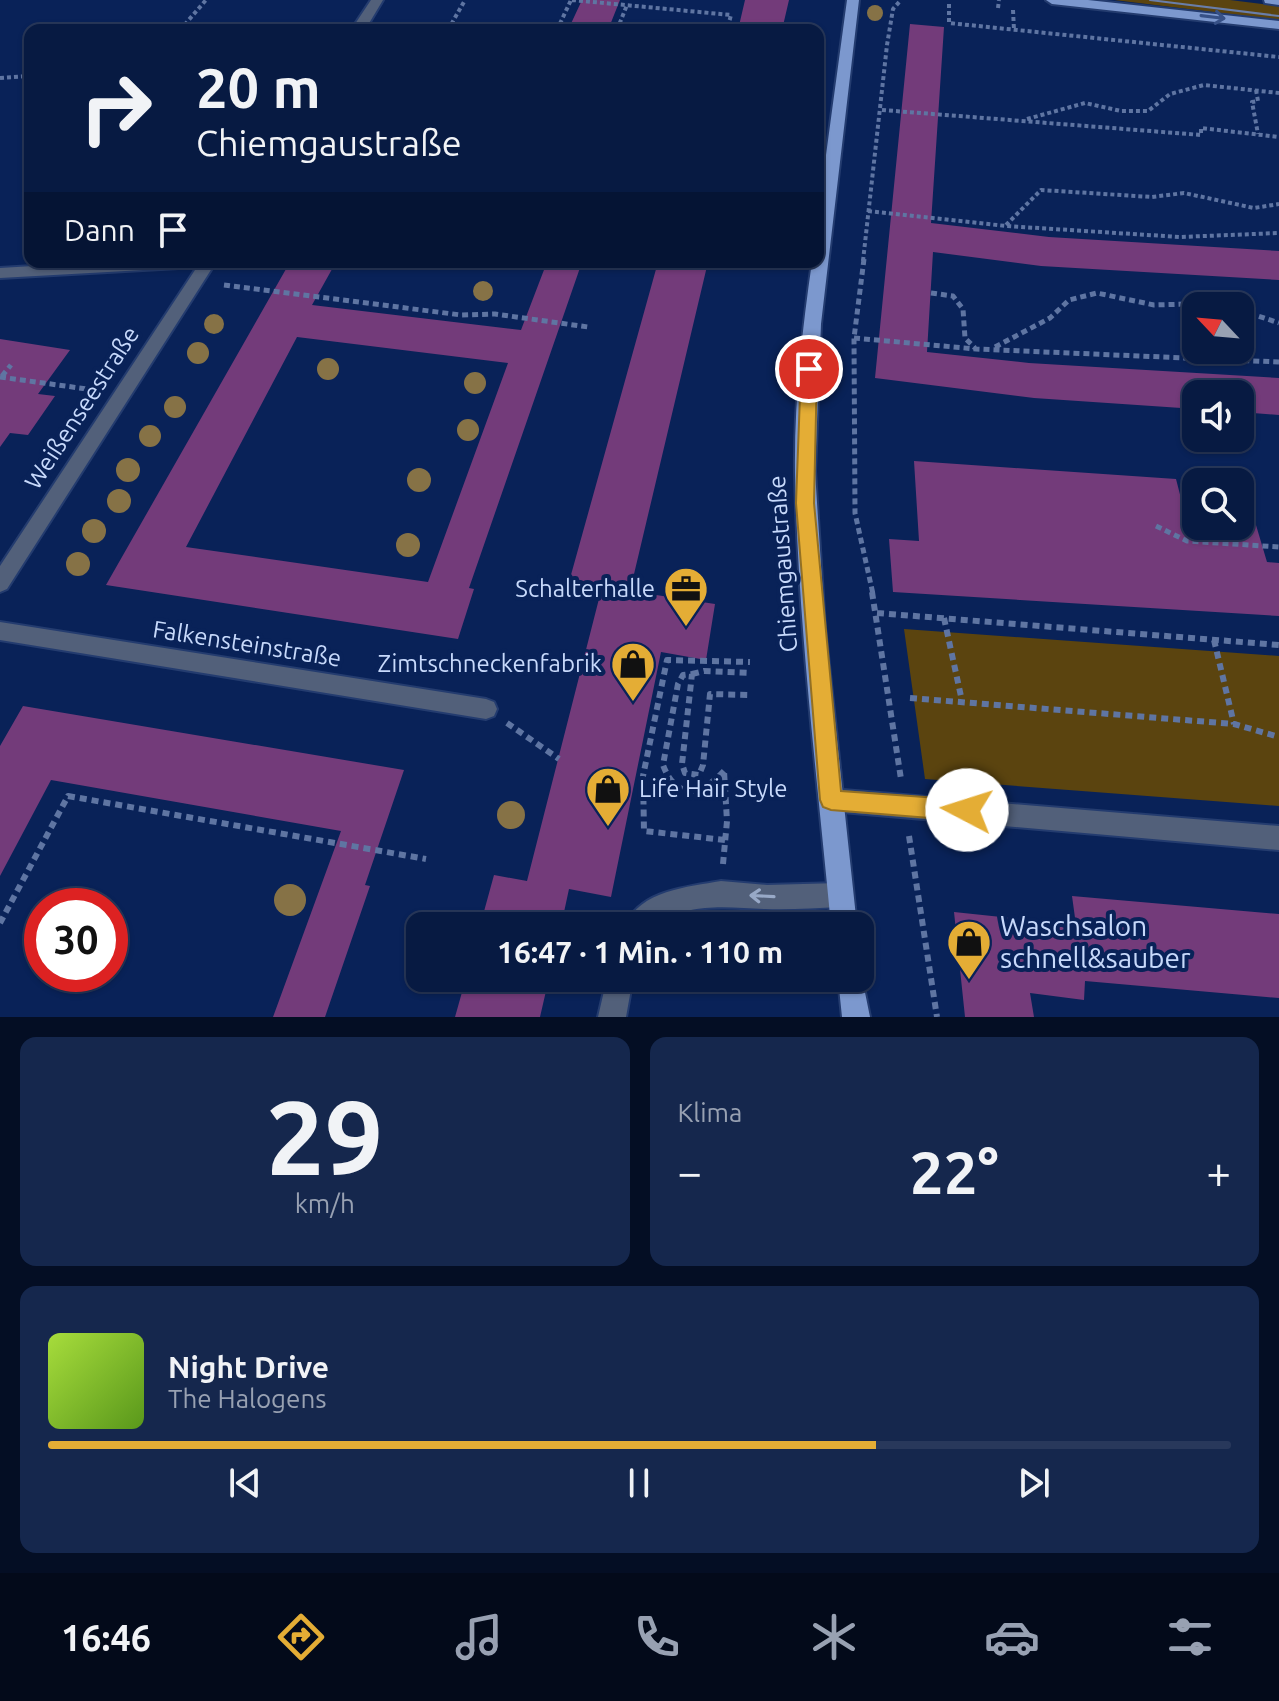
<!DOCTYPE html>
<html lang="de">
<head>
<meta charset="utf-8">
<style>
  :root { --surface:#071a42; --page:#15274d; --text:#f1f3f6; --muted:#98a1b2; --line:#28385b; --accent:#e4ad35 }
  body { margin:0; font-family:Ubuntu,sans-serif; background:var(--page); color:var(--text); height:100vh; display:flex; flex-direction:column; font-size:30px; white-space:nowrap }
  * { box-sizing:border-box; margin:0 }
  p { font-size:26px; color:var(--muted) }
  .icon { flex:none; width:44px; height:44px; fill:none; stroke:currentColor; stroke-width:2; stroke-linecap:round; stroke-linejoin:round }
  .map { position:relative; height:1017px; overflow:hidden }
  .side { display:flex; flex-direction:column; gap:20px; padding:20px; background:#040e24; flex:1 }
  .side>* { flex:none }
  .hud { position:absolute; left:24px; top:24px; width:800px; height:244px; border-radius:16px; box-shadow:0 2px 6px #0004,0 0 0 2px var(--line); background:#071a42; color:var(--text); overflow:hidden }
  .needle { width:52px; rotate:296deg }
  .fabs { position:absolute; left:1182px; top:292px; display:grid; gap:16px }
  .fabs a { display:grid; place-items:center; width:72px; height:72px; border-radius:16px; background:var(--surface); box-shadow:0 2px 6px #0004,0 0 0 2px var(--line); font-size:40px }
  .speed { position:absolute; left:24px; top:888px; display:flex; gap:16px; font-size:40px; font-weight:700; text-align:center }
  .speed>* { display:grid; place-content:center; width:104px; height:104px; border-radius:50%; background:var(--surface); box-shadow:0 2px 6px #0004,0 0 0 2px var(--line); line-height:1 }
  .speed .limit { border:12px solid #d22; background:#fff; color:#111 }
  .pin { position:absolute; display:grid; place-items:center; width:68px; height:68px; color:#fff; margin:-34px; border:4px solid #fff; border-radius:50%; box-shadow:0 2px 8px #0007 }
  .me { position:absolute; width:88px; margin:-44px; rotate:275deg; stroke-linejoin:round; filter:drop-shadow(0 0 6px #0008) }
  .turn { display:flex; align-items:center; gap:28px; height:168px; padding:0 40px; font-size:36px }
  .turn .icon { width:104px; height:104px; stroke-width:2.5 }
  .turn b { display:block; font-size:56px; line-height:68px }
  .then { display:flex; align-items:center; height:76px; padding:0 40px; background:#0003; gap:16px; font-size:30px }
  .big { font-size:60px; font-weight:700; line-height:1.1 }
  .side .card { flex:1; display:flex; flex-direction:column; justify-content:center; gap:12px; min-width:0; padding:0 28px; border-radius:16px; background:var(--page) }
  .side .dial { align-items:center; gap:0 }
  .dial b { font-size:104px; line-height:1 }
  .song { display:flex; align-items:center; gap:24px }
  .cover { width:96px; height:96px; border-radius:12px; background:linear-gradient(135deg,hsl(80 70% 55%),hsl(90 70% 35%)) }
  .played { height:8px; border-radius:4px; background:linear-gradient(90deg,var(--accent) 70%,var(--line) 70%) }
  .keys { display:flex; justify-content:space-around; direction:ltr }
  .heat { display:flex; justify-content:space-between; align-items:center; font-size:44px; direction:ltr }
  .side .tiles { flex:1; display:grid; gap:20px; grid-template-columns:1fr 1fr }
  .card:last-child { grid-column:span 2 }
  .trip { position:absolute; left:406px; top:912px; width:468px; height:80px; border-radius:16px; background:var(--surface); box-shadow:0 2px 6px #0004,0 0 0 2px var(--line); font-weight:700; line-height:80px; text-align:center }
  .tab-bar { display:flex; height:128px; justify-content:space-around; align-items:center; background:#030a1a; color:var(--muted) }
  .tab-bar .icon { width:56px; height:56px }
  .tab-bar .active { color:var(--accent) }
  .tab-bar b { font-size:36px; color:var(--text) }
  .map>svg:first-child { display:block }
  .green { fill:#5b440f }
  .building { fill:#733b7a; fill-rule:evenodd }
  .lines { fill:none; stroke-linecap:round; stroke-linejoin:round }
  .minor-casing { stroke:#243c6f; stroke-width:4 }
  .major-casing { stroke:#243c6f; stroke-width:4 }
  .path-far2 { stroke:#5f75a2; stroke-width:4; stroke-dasharray:4 3; stroke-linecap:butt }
  .path-far1 { stroke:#5f75a2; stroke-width:5; stroke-dasharray:6 4; stroke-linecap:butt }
  .path { stroke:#5f75a2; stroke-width:6; stroke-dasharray:7 5; stroke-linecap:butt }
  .minor { fill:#52607a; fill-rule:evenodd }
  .major { fill:#7c98ce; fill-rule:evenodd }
  .tram { stroke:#697eaa; stroke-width:2 }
  .tree { fill:#867246 }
  .oneway { stroke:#375187 }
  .oneway2 { stroke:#98a9c7 }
  .route { fill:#e4ad35; stroke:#947022; stroke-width:2 }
  .labels { text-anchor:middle; stroke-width:8; stroke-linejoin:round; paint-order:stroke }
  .street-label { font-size:24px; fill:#c7d9fb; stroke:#092258 }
  .poi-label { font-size:24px; fill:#c7d9fb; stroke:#092258; text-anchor:end }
  .near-poi-label { font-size:28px; fill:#c7d9fb; stroke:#092258; text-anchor:start }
</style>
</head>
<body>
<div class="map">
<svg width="1279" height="1017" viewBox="0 0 1279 1017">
  <rect width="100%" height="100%" fill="#092258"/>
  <path class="green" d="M1114 0H1230L1279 6V20Z
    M904 629 1279 656V806L925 779Z"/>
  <path class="building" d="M582 0H620L608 30H568Z
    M745 0H789L782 30H738Z
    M910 24 944 27 931 223 1049 237 1279 251V280L1041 266 933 252 927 352 1029 363 1279 378V415L1240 412V394H1196V409L1034 398 875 378Z
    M290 262H336L312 305 521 330 547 262H582L469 588 474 589 458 639 106 585ZM297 337 508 363 428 582 186 547Z
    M658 262H708L630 591 715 604 706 660 661 652 611 897 569 889 561 926H480L494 875 527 881 602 587 569 582Z
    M0 339 70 350 38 394 55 396 28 435 10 433 0 447Z
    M914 461 1176 479 1184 510 1196 511V526H1240V514L1253 515 1267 562 1279 563V616L893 592 889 539 919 541Z
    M23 706 404 770 365 885 370 886 325 1017H273L341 831 51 780 0 876V746Z
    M1072 896 1279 914V998L1085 981 1084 1000 1030 993 1034 1017H965L954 912 1076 925Z
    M466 978H549L540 1017H455Z"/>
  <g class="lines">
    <g class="minor-casing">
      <path id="minor" d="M371 0H383L365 30H351Z
        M99 262H216L7 589 0 592V566L197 267 0 278V268Z
        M0 622 486 699 494 702 497 709 494 716 486 719 0 640Z
        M831 789 1279 826V850L831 811 823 808 819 800 823 792Z
        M721 881 767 885 840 883 849 886 853 895 849 904 840 907C815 908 790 910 765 909 730 908 687 901 658 926H625C640 890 688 887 721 881Z
        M607 978H633L626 1017H598Z"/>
    </g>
    <g class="major-casing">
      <path id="major" d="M847 0H859L821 324 815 471 825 628 857 926H831C817 776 798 624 795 473 794 403 802 331 812 262H818V214Z
        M1046 0H1088L1279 21V29L1052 4Z
        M1264 0H1279V5L1265 3Z
        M860 968 870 1017H842L838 978H860Z"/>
    </g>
    <path class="path-far2" d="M572 0 731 15 727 30
      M949 4V23L1279 57
      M998 8 999 0
      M1013 10 1014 30
      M180 30 206 0
      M448 30 465 0
      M557 30 571 0
      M617 30 627 5
      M0 78 30 76
      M1256 90 1258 101 1252 102 1258 134
      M882 110 1201 135V128L1279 137
      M1027 119 1085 103 1121 111H1148L1170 94 1204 85 1279 93
      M868 211 1006 226 1180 237 1279 233
      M1006 225 1041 190 1152 197 1184 193 1254 208 1279 204
      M863 261 887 45 893 9 901 0"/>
    <path class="path-far1" d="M864 259 854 338 855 513 873 594
      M224 285 461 315 495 314 588 327
      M931 293 953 296 963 309 965 338 975 348
      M1240 310 1279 323
      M854 338 976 349 1279 362
      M995 347 1050 318 1069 300 1097 293 1154 305 1220 303 1229 306
      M2 376 11 365
      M0 377 94 390
      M1156 526 1187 541 1279 547"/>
    <path class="path" d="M872 592 901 779
      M877 613 1279 645
      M944 618 962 701
      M1214 640 1234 724
      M692 674 704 671 751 673
      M910 698 1234 724 1279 737
      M507 723 559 759
      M724 771C701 796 676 800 663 765L678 684 683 675 692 674 682 764 685 773 699 775 703 765 710 694 750 695
      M909 836 937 1017
      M725 840 644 831 643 776 667 660 750 662
      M723 864 727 821 724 771
      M0 923 68 796 426 859"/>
    <use href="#minor" class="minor"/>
    <use href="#major" class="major"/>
    <path class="tram" d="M1150 0 1279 16"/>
  </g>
  <g class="tree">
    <circle cx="875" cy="13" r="8"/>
    <circle cx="483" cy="291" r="10"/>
    <circle cx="214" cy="324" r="10"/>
    <circle cx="198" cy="353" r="11"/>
    <circle cx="328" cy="369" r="11"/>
    <circle cx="475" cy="383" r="11"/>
    <circle cx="175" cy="407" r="11"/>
    <circle cx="468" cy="430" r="11"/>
    <circle cx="150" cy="436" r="11"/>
    <circle cx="128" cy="470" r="12"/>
    <circle cx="419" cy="480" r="12"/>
    <circle cx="119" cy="501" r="12"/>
    <circle cx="94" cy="531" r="12"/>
    <circle cx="408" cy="545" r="12"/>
    <circle cx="78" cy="564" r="12"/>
    <circle cx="511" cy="815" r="14"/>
    <circle cx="290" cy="900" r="16"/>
  </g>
  <defs><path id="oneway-shaft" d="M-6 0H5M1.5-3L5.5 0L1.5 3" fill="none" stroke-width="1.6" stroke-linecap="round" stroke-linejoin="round" transform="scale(2)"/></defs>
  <use class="oneway" href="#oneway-shaft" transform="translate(1213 17) rotate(7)"/>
  <use class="oneway2" href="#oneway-shaft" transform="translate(762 896) rotate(-177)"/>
  <path class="route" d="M809 363 817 369 814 503 841 791 967 800 975 803 978 810 975 818 967 821 831 810 823 807 820 800 796 503 801 369Z"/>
  <defs>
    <g id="office-pin" transform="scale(2.3)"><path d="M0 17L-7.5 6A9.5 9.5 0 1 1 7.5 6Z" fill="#e4ad35" stroke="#092258"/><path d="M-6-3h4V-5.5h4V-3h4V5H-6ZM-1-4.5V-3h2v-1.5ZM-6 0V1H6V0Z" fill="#111"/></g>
    <g id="shop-pin" transform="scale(2.3)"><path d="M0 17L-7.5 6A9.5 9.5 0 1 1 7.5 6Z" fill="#e4ad35" stroke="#092258"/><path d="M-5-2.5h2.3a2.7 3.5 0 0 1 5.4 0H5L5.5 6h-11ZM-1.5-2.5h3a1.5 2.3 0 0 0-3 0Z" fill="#111"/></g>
  </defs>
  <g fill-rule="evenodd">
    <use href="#office-pin" x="686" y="589"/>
    <use href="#shop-pin" x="633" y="664"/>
    <use href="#shop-pin" x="608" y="789"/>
    <use href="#shop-pin" x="969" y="942"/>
  </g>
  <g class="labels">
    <g class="street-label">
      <text transform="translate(82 408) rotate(-57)" y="8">Weißenseestraße</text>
      <text transform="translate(783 564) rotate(-94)" y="8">Chiemgaustraße</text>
      <text transform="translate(247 644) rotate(9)" y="8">Falkensteinstraße</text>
    </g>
    <g class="poi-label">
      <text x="655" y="597">Schalterhalle</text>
      <text x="602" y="672">Zimtschneckenfabrik</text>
      <text x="639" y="797" text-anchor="start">Life Hair Style</text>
    </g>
    <g class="near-poi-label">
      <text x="1000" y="936">Waschsalon<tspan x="1000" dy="32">schnell&amp;sauber</tspan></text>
    </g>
  </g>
</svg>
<div class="fabs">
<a><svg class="needle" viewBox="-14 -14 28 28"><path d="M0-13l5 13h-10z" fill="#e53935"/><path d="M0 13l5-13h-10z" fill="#98a1b2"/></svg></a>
<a><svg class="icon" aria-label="sound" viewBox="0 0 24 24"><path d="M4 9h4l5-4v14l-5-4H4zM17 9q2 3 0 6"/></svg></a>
<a><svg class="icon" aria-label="search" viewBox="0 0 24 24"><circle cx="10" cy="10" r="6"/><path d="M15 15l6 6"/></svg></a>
</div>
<div class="speed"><div class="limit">30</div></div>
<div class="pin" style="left:809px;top:369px;background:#d93025"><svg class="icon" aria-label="arrive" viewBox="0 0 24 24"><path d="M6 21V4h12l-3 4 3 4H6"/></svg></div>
<svg class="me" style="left:967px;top:810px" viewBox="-20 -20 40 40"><circle r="19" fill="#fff"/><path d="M0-13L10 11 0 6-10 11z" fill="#e4ad35"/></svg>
<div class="trip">16:47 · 1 Min. · 110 m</div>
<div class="hud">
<div class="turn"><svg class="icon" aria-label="right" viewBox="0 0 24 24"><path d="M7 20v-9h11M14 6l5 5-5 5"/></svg><div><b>20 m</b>Chiemgaustraße</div></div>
<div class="then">Dann<svg class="icon" aria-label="arrive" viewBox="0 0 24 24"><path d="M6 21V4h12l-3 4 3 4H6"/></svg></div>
</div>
</div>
<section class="side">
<div class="tiles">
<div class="card dial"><b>29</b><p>km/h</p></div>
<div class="card"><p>Klima</p>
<div class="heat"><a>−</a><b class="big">22°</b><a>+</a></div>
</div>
<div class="card">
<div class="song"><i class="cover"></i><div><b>Night Drive</b><p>The Halogens</p></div></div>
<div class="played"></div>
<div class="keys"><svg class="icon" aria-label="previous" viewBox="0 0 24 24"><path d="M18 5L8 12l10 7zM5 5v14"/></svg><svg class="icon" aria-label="pause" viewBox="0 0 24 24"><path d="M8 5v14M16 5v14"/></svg><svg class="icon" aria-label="next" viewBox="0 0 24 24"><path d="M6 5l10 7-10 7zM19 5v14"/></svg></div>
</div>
</div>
</section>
<nav class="tab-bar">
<b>16:46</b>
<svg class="icon active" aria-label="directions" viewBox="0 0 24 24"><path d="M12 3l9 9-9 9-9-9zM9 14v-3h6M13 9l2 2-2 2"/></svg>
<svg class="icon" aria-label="music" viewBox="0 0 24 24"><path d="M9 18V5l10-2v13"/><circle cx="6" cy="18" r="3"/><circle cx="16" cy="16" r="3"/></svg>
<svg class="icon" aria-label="phone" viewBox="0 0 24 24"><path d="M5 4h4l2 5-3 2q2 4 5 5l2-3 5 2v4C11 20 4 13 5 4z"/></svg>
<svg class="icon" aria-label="climate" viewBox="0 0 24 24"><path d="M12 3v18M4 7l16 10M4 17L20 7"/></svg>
<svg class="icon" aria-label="car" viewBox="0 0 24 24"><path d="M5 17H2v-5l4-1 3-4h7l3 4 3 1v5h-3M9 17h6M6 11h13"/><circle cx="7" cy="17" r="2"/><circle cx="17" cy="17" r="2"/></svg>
<svg class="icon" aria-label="filters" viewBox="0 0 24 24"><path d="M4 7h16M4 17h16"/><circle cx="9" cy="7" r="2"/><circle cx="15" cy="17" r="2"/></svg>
</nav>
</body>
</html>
